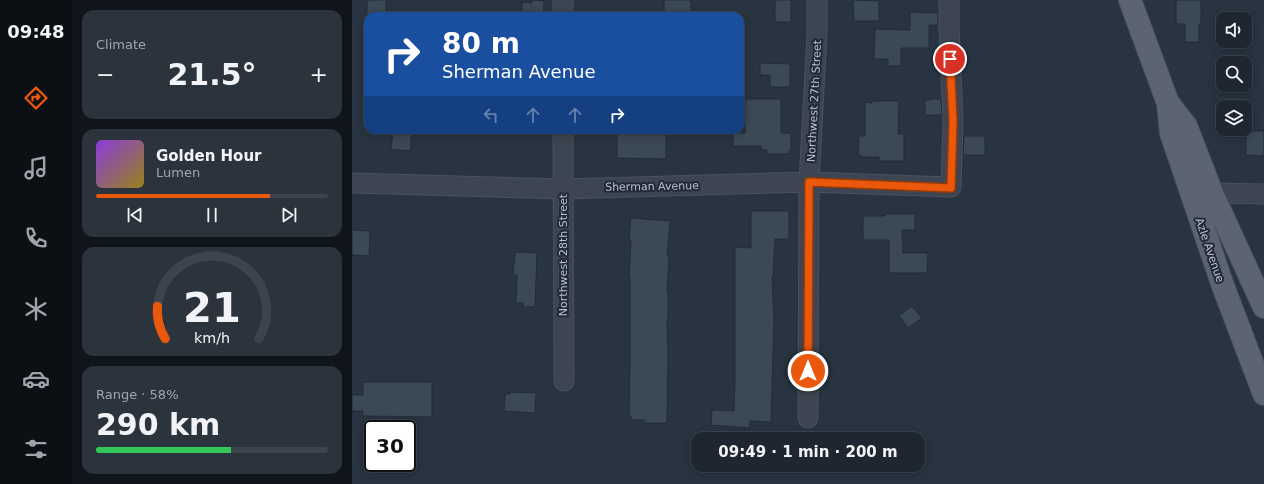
<!DOCTYPE html>
<html lang="en">
<head>
<meta charset="utf-8">
<style>
  :root { --surface:#1e2731; --page:#2b333d; --text:#f1f3f6; --muted:#a1a5ab; --line:#3c444d; --accent:#ea580c }
  body { margin:0; font-family:"DejaVu Sans",sans-serif; background:var(--page); color:var(--text); height:100vh; display:flex; flex-direction:column; font-size:15px; white-space:nowrap }
  * { box-sizing:border-box; margin:0 }
  p { font-size:13px; color:var(--muted) }
  .icon { flex:none; width:22px; height:22px; fill:none; stroke:currentColor; stroke-width:2; stroke-linecap:round; stroke-linejoin:round }
  .map { position:relative; flex:1; overflow:hidden }
  .drawer { display:flex; flex-direction:column; gap:10px; padding:10px; background:#10151b; width:280px }
  .drawer>* { flex:none }
  .top-card { position:absolute; left:12px; top:12px; width:380px; height:122px; border-radius:12px; box-shadow:0 2px 10px #0003,0 0 0 1px var(--line); background:#1a4fa0; color:#fff; overflow:hidden }
  .fabs { position:absolute; left:864px; top:12px; display:grid; gap:8px }
  .fabs a { display:grid; place-items:center; width:36px; height:36px; border-radius:8px; background:var(--surface); box-shadow:0 2px 10px #0003,0 0 0 1px var(--line); font-size:20px }
  .speed { position:absolute; left:12px; top:420px; display:flex; gap:8px; font-size:20px; font-weight:700; text-align:center }
  .speed>* { display:grid; place-content:center; width:52px; height:52px; border-radius:50%; background:var(--surface); box-shadow:0 2px 10px #0003,0 0 0 1px var(--line); line-height:1 }
  .speed .limit { border:2px solid #111; border-radius:6px; background:#fff; color:#111 }
  .pin { position:absolute; display:grid; place-items:center; width:34px; height:34px; color:#fff; margin:-17px; border:2px solid #fff; border-radius:50%; box-shadow:0 1px 4px #0007 }
  .me { position:absolute; width:44px; margin:-22px; rotate:0deg; stroke-linejoin:round; filter:drop-shadow(0 0 3px #0008) }
  .turn { display:flex; align-items:center; gap:14px; height:84px; padding:0 12px; font-size:18px }
  .turn .icon { width:52px; height:52px; stroke-width:2.5 }
  .turn b { display:block; font-size:28px; line-height:34px }
  .lanes { display:flex; align-items:center; height:38px; padding:0 12px; background:#0003; justify-content:center; gap:20px; direction:ltr }
  .lanes .off { opacity:.35 }
  .big { font-size:30px; font-weight:700; line-height:1.1 }
  .drawer .tile { flex:1; display:flex; flex-direction:column; justify-content:center; gap:6px; min-width:0; padding:0 14px; border-radius:12px; background:var(--page) }
  .drawer .dial { align-items:center; gap:0 }
  .dial svg { height:104px; overflow:visible; fill:none; stroke:var(--line); stroke-width:7; stroke-linecap:round; text-anchor:middle }
  .dial text { fill:var(--text); stroke:none }
  .song { display:flex; align-items:center; gap:12px }
  .cover { width:48px; height:48px; border-radius:6px; background:linear-gradient(135deg,hsl(270 70% 55%),hsl(50 70% 35%)) }
  .played { height:4px; border-radius:2px; background:linear-gradient(90deg,var(--accent) 75%,var(--line) 75%) }
  .keys { display:flex; justify-content:space-around; direction:ltr }
  .heat { display:flex; justify-content:space-between; align-items:center; font-size:22px; direction:ltr }
  .charge { height:6px; border-radius:3px; background:linear-gradient(90deg,#34c759 58%,var(--line) 0) }
  .trip { position:absolute; left:339px; top:432px; width:234px; height:40px; border-radius:12px; background:var(--surface); box-shadow:0 2px 10px #0003,0 0 0 1px var(--line); font-weight:700; line-height:40px; text-align:center }
  main { display:flex; flex:1; min-height:0 }
  .dock { display:flex; flex-direction:column; width:72px; justify-content:space-around; align-items:center; background:#0c1014; color:var(--muted) }
  .dock .icon { width:28px; height:28px }
  .dock .selected { color:var(--accent) }
  .dock b { font-size:18px; color:var(--text) }
  .map>svg:first-child { display:block }
  .building { fill:#3b4856; stroke:#232c38 }
  .lines { fill:none; stroke-linecap:round; stroke-linejoin:round }
  .minor-casing { stroke:#49515d; stroke-width:21 }
  .major-casing { stroke:#49515d; stroke-width:24 }
  .minor { stroke:#3c4551; stroke-width:19 }
  .major { stroke:#5b6470; stroke-width:22 }
  .route-casing { stroke:#983908; stroke-width:10 }
  .route { stroke:#ea580c; stroke-width:7 }
  .labels { text-anchor:middle; stroke-width:4; stroke-linejoin:round; paint-order:stroke }
  .street-label { font-size:11px; fill:#b9c1cb; stroke:#212a36 }
</style>
</head>
<body>
<main>
<nav class="dock">
<b>09:48</b>
<svg class="icon selected" aria-label="directions" viewBox="0 0 24 24"><path d="M12 3l9 9-9 9-9-9zM9 14v-3h6M13 9l2 2-2 2"/></svg>
<svg class="icon" aria-label="music" viewBox="0 0 24 24"><path d="M9 18V5l10-2v13"/><circle cx="6" cy="18" r="3"/><circle cx="16" cy="16" r="3"/></svg>
<svg class="icon" aria-label="phone" viewBox="0 0 24 24"><path d="M5 4h4l2 5-3 2q2 4 5 5l2-3 5 2v4C11 20 4 13 5 4z"/></svg>
<svg class="icon" aria-label="climate" viewBox="0 0 24 24"><path d="M12 3v18M4 7l16 10M4 17L20 7"/></svg>
<svg class="icon" aria-label="car" viewBox="0 0 24 24"><path d="M5 17H2v-5l4-1 3-4h7l3 4 3 1v5h-3M9 17h6M6 11h13"/><circle cx="7" cy="17" r="2"/><circle cx="17" cy="17" r="2"/></svg>
<svg class="icon" aria-label="filters" viewBox="0 0 24 24"><path d="M4 7h16M4 17h16"/><circle cx="9" cy="7" r="2"/><circle cx="15" cy="17" r="2"/></svg>
</nav>
<section class="drawer">
<div class="tile"><p>Climate</p>
<div class="heat"><a>−</a><b class="big">21.5°</b><a>+</a></div>
</div>
<div class="tile">
<div class="song"><i class="cover"></i><div><b>Golden Hour</b><p>Lumen</p></div></div>
<div class="played"></div>
<div class="keys"><svg class="icon" aria-label="previous" viewBox="0 0 24 24"><path d="M18 5L8 12l10 7zM5 5v14"/></svg><svg class="icon" aria-label="pause" viewBox="0 0 24 24"><path d="M8 5v14M16 5v14"/></svg><svg class="icon" aria-label="next" viewBox="0 0 24 24"><path d="M6 5l10 7-10 7zM19 5v14"/></svg></div>
</div>
<div class="tile dial"><svg viewBox="0 0 100 80">
<path d="M14 69A42 42 0 1 1 86 69"/>
<path d="M14 69A42 42 0 0 1 8 44" stroke="#ea580c"/>
<text x="50" y="56" font-size="32" font-weight="700">21</text>
<text x="50" y="72" font-size="11">km/h</text>
</svg></div>
<div class="tile"><p>Range · 58%</p><b class="big">290 km</b><div class="charge"></div></div>
</section>
<div class="map">
<svg width="912" height="484" viewBox="0 0 912 484">
  <rect width="100%" height="100%" fill="#283441"/>
  <path class="building" d="M16 0H34V16H15V2H16Z
    M180 0 192 1 191 16H170V2L180 3Z
    M312 0H339V16H312Z
    M423 0H439V22H423Z
    M501 0 527 1V21H502Z
    M824 0H849V24H847V42H833V24H824Z
    M558 12 586 13V25H577V48H549V66H536V59H522L523 29 558 30Z
    M408 63 438 64V87H418V75H408Z
    M393 99H429V133H439V150H437V154H415V150H409V146H381V133H393Z
    M578 99H589L590 115H573V100H578Z
    M520 101H547L546 134H552V161H527V157H510V156L506 155 507 136H513V102L520 103Z
    M41 130H60L58 151 39 149Z
    M894 131H912V156L894 155Z
    M265 132H314V159L265 158Z
    M612 136H633V155H611Z
    M399 211H437V239H423L421 277H420L422 321 419 422 398 421 397 428 359 425 360 410 382 411 383 381V247L399 248Z
    M533 214H563V230H550L551 253H576L575 273H537V240H511V216H533Z
    M279 218 318 221 315 256H317L315 292H316V319H315L316 353 315 423H292V420H279V416H277L278 359V277H277L279 240H277Z
    M0 230 18 231 17 256 0 255Z
    M165 252 185 253 183 307H171V303H164L165 275H161L163 253H164Z
    M560 306 570 318 556 328 547 316Z
    M11 382H80V417L10 416 11 411H0V395H11Z
    M158 392 184 393 183 413 152 411 153 394H158Z"/>
  <g class="lines">
    <g class="minor-casing">
      <path id="minor" d="M211 16V0
        M211 130 212 381
        M0 183 211 189 457 182 599 187 601 121 597 28V0
        M860 193 912 194
        M456 418 457 182 465 35V0"/>
    </g>
    <g class="major-casing">
      <path id="major" d="M778 0 816 103 819 133 871 286 912 394
        M816 103 834 126 860 193 912 307"/>
    </g>
    <use href="#minor" class="minor"/>
    <use href="#major" class="major"/>
  </g>
  <g class="lines">
    <g class="route-casing">
      <path id="route" d="M456 371 457 182 599 188 601 121 598 59"/>
    </g>
    <use href="#route" class="route"/>
  </g>
  <g class="labels">
    <g class="street-label">
      <text transform="translate(462 101) rotate(-87)" y="4">Northwest 27th Street</text>
      <text transform="translate(300 186) rotate(-1)" y="4">Sherman Avenue</text>
      <text transform="translate(858 250) rotate(71)" y="4">Azle Avenue</text>
      <text transform="translate(211 255) rotate(-90)" y="4">Northwest 28th Street</text>
    </g>
  </g>
</svg>
<div class="fabs">
<a><svg class="icon" aria-label="sound" viewBox="0 0 24 24"><path d="M4 9h4l5-4v14l-5-4H4zM17 9q2 3 0 6"/></svg></a>
<a><svg class="icon" aria-label="search" viewBox="0 0 24 24"><circle cx="10" cy="10" r="6"/><path d="M15 15l6 6"/></svg></a>
<a><svg class="icon" aria-label="layers" viewBox="0 0 24 24"><path d="M12 4l9 5-9 5-9-5zM3 14l9 5 9-5"/></svg></a>
</div>
<div class="speed"><div class="limit">30</div></div>
<div class="pin" style="left:598px;top:59px;background:#d93025"><svg class="icon" aria-label="arrive" viewBox="0 0 24 24"><path d="M6 21V4h12l-3 4 3 4H6"/></svg></div>
<svg class="me" style="left:456px;top:371px" viewBox="-20 -20 40 40"><circle r="17" fill="#ea580c" stroke="#fff" stroke-width="3"/><path d="M0-11L8 9 0 5-8 9z" fill="#fff"/></svg>
<div class="trip">09:49 · 1 min · 200 m</div>
<div class="top-card">
<div class="turn"><svg class="icon" aria-label="right" viewBox="0 0 24 24"><path d="M7 20v-9h11M14 6l5 5-5 5"/></svg><div><b>80 m</b>Sherman Avenue</div></div>
<div class="lanes"><svg class="icon off" aria-label="left" viewBox="0 0 24 24"><path d="M17 20v-9H6M10 6l-5 5 5 5"/></svg><svg class="icon off" aria-label="ahead" viewBox="0 0 24 24"><path d="M12 20V5M6 11l6-6 6 6"/></svg><svg class="icon off" aria-label="ahead" viewBox="0 0 24 24"><path d="M12 20V5M6 11l6-6 6 6"/></svg><svg class="icon" aria-label="right" viewBox="0 0 24 24"><path d="M7 20v-9h11M14 6l5 5-5 5"/></svg></div>
</div>
</div>
</main>
</body>
</html>
